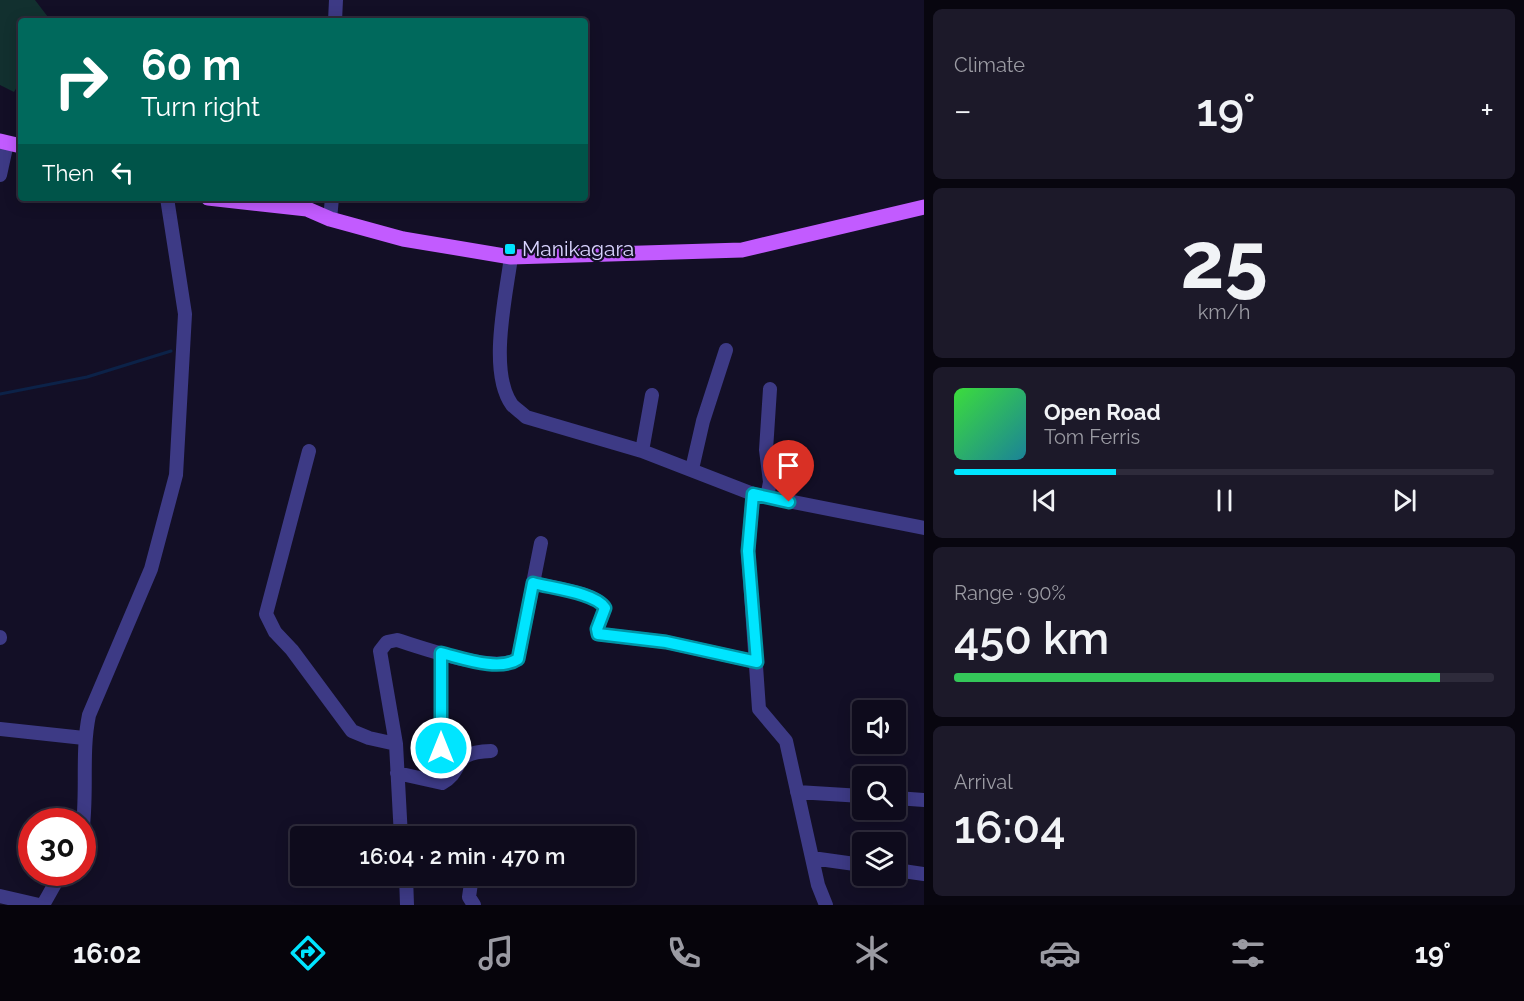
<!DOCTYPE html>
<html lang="en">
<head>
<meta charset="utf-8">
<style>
  :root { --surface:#0e0b1c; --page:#1c1929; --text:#f1f3f6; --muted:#9b9ba3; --line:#2e2b3b; --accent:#00e5ff }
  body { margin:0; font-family:Raleway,sans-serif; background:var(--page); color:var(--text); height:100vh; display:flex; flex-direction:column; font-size:22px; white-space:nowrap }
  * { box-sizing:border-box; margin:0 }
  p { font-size:20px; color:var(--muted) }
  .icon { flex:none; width:33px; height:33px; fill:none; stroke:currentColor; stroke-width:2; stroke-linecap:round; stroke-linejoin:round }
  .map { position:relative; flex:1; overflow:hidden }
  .details { display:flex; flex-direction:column; gap:9px; padding:9px; background:#08060f; width:600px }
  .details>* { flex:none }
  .banner { position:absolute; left:18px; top:18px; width:570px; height:183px; border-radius:6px; box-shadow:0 3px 15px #0003,0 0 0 2px var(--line); background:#00695c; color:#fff; overflow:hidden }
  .tools { position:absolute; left:852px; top:700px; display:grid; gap:12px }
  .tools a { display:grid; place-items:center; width:54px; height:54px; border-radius:6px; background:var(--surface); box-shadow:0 3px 15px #0003,0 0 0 2px var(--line); font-size:30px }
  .speed { position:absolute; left:18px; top:808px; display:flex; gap:12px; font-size:30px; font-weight:700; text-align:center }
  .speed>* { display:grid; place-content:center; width:78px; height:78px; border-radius:50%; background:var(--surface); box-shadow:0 3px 15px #0003,0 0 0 2px var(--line); line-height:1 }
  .speed .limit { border:9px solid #d22; background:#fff; color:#111 }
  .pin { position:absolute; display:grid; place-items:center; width:51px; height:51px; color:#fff; margin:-62px -26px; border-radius:50% 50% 50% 0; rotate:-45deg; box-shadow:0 0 6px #0007 }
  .pin .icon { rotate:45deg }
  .me { position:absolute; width:66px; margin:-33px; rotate:0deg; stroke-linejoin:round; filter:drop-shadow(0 0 4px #0008) }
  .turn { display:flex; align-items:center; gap:21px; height:126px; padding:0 24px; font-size:27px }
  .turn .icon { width:78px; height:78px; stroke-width:2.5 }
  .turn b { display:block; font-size:42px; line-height:51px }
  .then { display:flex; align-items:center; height:57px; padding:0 24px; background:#0003; gap:12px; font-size:22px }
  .big { font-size:45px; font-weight:600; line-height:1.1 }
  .details .card { flex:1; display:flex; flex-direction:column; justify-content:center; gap:9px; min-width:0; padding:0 21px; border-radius:9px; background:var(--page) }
  .details .dial { align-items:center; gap:0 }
  .dial b { font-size:78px; line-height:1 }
  .song { display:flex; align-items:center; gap:18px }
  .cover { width:72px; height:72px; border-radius:9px; background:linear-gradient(135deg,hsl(120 70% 55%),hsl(190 70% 35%)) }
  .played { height:6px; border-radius:3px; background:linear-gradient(90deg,var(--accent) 30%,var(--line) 30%) }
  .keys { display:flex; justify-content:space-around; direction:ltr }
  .heat { display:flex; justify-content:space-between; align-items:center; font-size:33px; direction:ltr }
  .charge { height:9px; border-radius:4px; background:linear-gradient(90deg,#34c759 90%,var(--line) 0) }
  .trip { position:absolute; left:290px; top:826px; width:345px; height:60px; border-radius:6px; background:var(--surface); box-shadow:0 3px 15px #0003,0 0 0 2px var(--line); font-weight:600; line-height:60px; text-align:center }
  .tab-bar { display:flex; height:96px; justify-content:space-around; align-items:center; background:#06040b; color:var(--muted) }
  .tab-bar .icon { width:42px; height:42px }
  .tab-bar .current { color:var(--accent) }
  .tab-bar b { font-size:27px; color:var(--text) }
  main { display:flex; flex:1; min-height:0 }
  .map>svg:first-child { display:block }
  .green { fill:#12302f }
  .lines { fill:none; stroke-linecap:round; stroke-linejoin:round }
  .stream { stroke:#0c2248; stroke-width:3 }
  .minor { stroke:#3d3a85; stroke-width:14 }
  .major { stroke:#c25bff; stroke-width:15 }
  .route-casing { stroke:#0095a6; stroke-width:15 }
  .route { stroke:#00e5ff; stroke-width:10 }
  .poi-dot { fill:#00e5ff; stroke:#130f26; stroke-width:2 }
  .labels { text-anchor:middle; stroke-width:4.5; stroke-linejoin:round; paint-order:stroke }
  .poi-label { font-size:21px; fill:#d9d4ff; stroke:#130f26; text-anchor:start }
</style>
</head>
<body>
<main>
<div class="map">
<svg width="924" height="905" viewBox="0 0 924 905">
  <rect width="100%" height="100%" fill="#130f26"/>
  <path class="green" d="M0 0H35L51 21H21V80L14 92 0 85Z"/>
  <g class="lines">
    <path class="stream" d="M0 394 87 377 171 351"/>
    <path class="minor" d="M335 21 336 0
      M0 175 7 143
      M330 219 332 198
      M511 257C506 296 488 372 512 405 516 409 522 413 526 417L642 451 753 494 924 528
      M309 451 266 614 275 632 292 650 352 731 369 738 396 744
      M642 451 652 395
      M692 469 703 421 726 350
      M753 494 748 551 759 709 786 741 818 885 826 905
      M767 497 770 482 766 450 770 389
      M533 583C550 587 597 593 605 608L597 629 598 634 666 642 757 662
      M0 637V638
      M441 653V748
      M0 729 84 738
      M397 773 442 783C466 770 449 752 491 751
      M797 792 862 796
      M896 798 924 800
      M82 834C88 794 81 754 89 715L151 569 176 475 185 314 167 198
      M401 837 396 744 380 651 387 642 397 640C423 648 494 674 518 659L541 543
      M812 858 862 865
      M896 870 924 874
      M406 876 407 905
      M472 876 469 897 474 905
      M0 896 39 905
      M43 905 61 873"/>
    <path class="major" d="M0 141 21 146
      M208 198 307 209 330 219 403 239 511 257 742 250 924 207"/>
  </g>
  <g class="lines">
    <g class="route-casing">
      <path id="route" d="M441 748V653C462 658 499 672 518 659L533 583C551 588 596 593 605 608L597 629 598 634 666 642 757 662 748 551 753 494 789 502"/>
    </g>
    <use href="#route" class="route"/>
  </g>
  <rect class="poi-dot" x="504" y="243" width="12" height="12" rx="3"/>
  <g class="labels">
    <g class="poi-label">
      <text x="522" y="256">Manikagara</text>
    </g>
  </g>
</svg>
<div class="tools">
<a><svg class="icon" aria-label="sound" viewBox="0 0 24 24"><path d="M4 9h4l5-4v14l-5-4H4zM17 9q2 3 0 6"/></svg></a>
<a><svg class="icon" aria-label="search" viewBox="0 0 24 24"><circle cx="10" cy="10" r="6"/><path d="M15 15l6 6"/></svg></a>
<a><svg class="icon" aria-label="layers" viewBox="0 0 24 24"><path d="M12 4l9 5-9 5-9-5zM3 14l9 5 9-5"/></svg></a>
</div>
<div class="speed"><div class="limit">30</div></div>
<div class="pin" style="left:789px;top:502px;background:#d93025"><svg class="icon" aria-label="arrive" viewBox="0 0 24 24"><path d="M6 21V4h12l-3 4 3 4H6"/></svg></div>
<svg class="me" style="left:441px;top:748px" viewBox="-20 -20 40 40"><circle r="17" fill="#00e5ff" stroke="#fff" stroke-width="3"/><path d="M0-11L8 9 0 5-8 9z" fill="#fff"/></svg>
<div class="trip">16:04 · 2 min · 470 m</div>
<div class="banner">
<div class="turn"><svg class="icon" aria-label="right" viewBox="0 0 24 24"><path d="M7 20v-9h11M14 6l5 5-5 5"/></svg><div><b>60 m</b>Turn right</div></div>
<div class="then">Then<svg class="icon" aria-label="left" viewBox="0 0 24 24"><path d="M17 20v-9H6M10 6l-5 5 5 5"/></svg></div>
</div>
</div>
<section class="details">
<div class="card"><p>Climate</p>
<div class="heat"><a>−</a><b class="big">19°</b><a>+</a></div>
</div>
<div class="card dial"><b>25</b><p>km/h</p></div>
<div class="card">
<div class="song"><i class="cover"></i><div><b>Open Road</b><p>Tom Ferris</p></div></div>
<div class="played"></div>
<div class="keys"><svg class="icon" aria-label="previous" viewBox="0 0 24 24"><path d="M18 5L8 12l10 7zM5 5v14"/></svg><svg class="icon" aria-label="pause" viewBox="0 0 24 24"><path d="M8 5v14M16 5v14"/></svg><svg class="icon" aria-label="next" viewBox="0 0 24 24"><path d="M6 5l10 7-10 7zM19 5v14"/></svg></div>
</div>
<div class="card"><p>Range · 90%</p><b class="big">450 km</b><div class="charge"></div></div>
<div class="card"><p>Arrival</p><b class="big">16:04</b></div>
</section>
</main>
<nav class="tab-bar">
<b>16:02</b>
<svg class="icon current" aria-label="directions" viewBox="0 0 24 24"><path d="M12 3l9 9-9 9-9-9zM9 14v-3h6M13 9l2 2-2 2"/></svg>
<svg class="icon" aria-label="music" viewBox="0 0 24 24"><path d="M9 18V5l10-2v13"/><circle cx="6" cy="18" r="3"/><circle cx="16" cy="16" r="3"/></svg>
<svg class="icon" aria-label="phone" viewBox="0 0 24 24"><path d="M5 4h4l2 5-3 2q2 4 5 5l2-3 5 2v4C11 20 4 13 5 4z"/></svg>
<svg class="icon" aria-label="climate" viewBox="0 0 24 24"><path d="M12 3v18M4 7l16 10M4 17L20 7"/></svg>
<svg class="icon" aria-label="car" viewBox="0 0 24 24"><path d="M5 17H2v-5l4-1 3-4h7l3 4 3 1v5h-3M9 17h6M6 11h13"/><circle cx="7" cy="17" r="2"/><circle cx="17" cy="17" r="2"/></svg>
<svg class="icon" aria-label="filters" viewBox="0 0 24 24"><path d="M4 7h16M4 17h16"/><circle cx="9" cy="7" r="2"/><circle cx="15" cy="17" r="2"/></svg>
<b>19°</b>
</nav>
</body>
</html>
